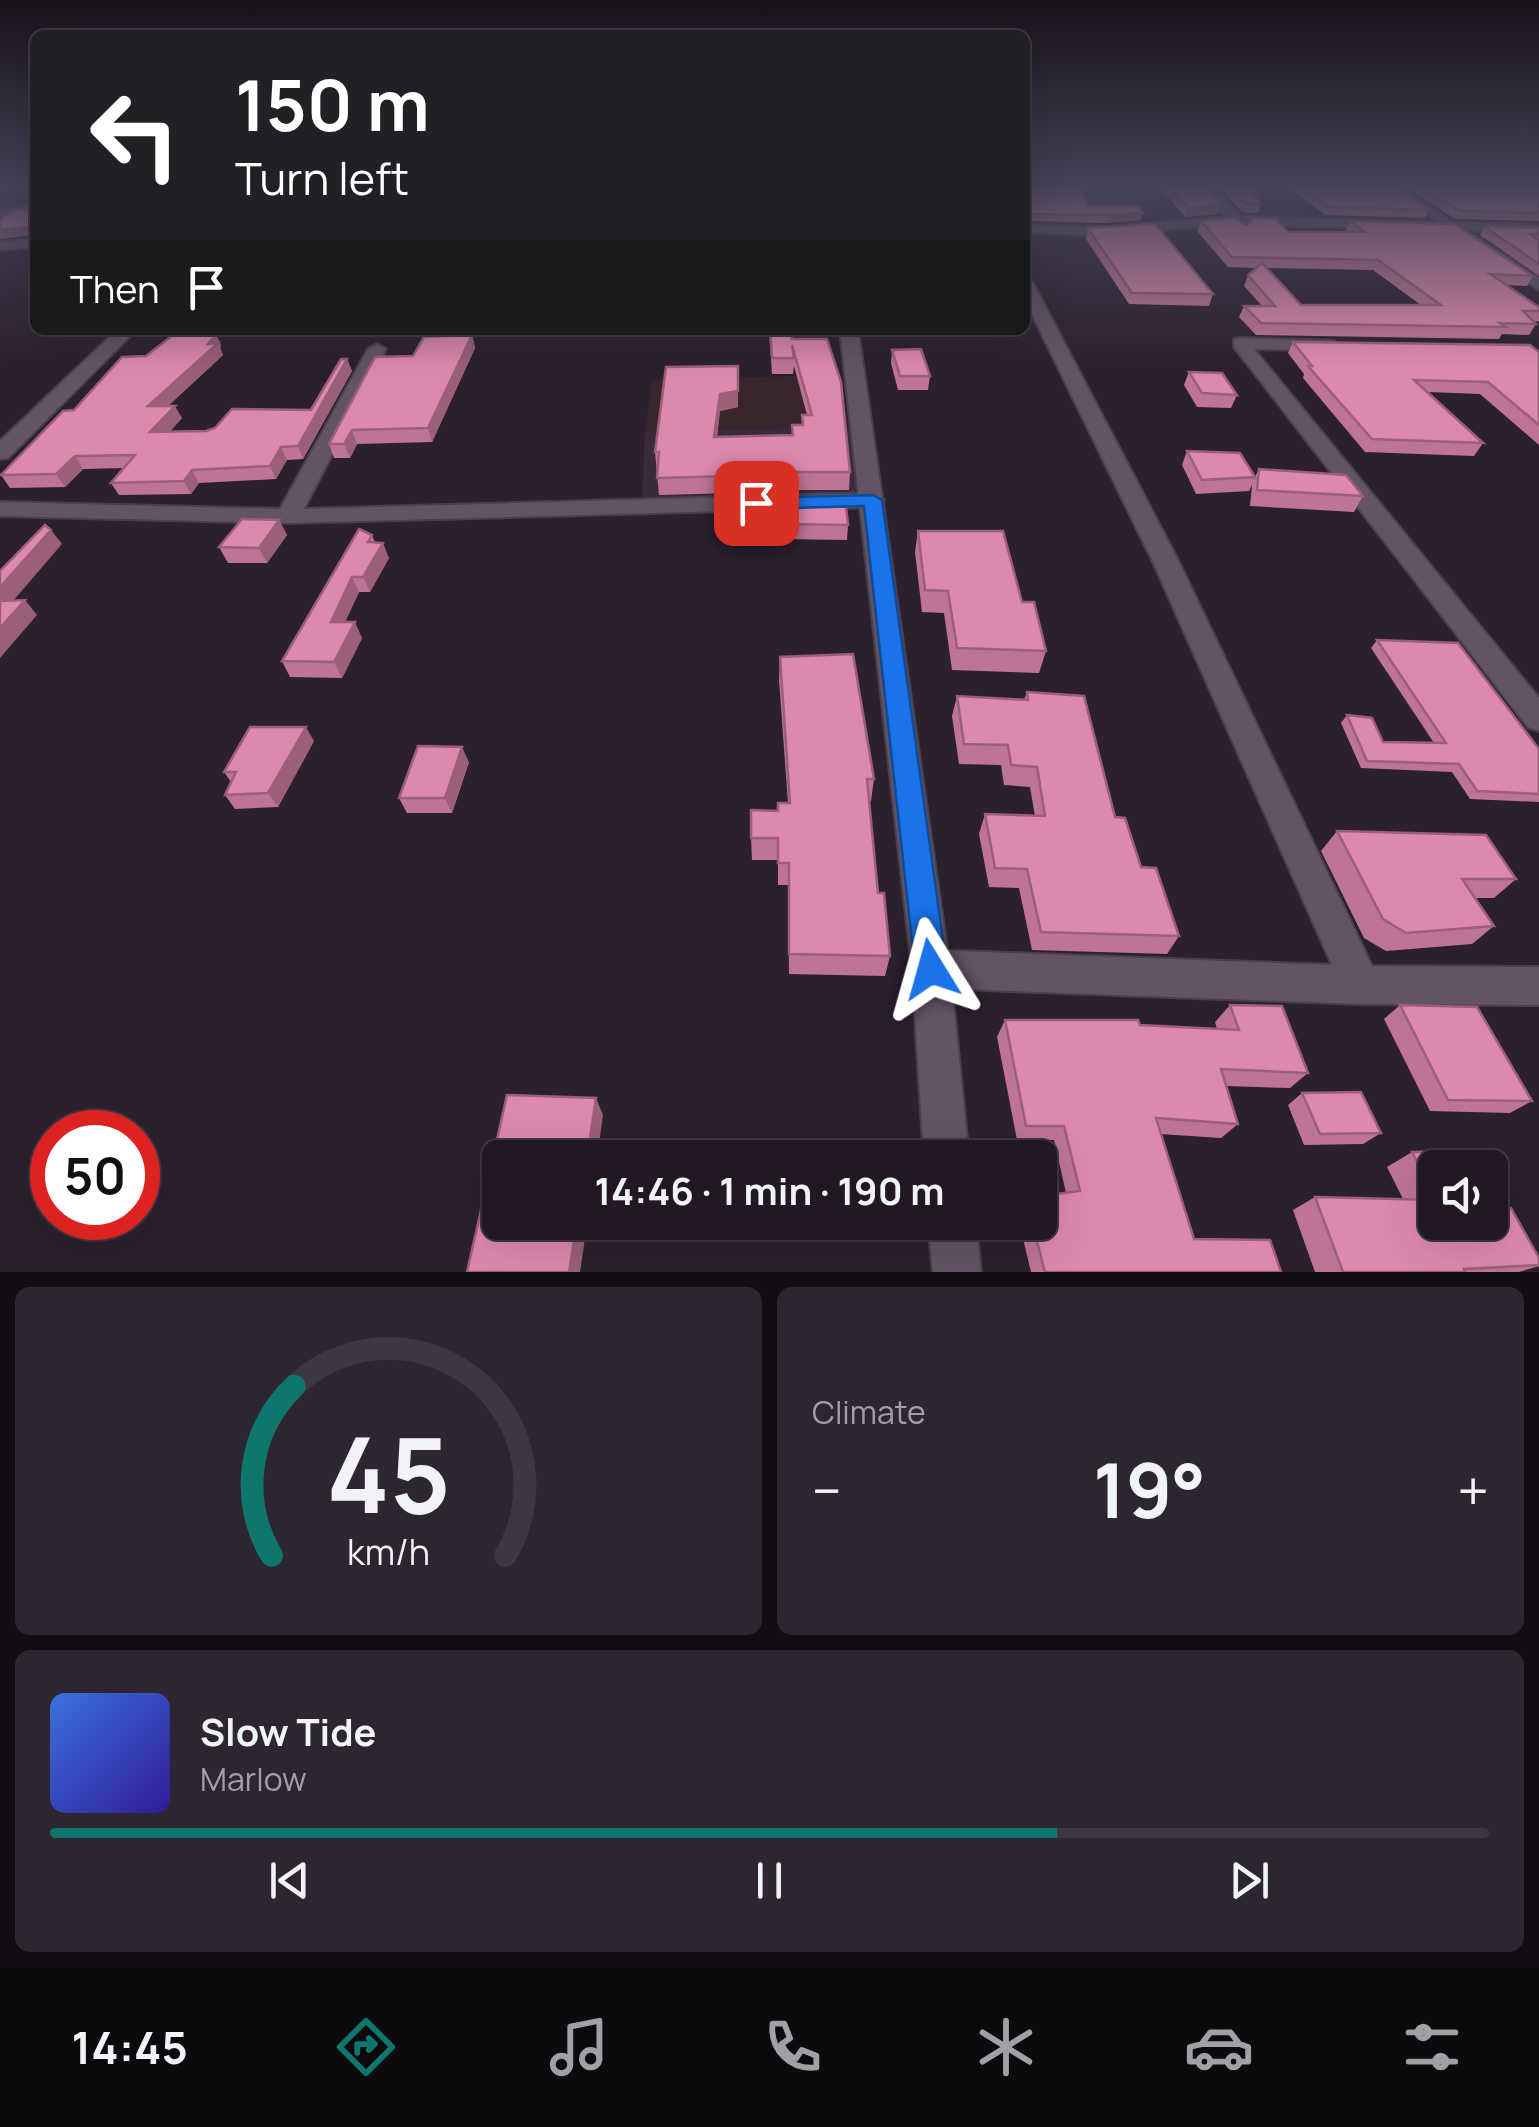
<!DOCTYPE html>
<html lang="en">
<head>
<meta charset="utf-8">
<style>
  :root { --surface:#211823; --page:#2d2530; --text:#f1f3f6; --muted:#a2a0a6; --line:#3e3741; --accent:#0f766e }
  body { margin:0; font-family:Manrope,sans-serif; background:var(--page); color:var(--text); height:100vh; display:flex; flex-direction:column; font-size:38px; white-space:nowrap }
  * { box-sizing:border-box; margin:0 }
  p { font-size:32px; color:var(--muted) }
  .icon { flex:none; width:55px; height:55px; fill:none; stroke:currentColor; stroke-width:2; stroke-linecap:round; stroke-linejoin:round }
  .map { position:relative; height:1272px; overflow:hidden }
  .side { display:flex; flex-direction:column; gap:15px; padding:15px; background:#120d13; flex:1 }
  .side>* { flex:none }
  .guide { position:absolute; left:30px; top:30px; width:1000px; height:305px; border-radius:15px; box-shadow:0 10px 40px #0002,0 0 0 2px var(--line); background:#202124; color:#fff; overflow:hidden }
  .tools { position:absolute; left:1418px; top:1150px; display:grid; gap:20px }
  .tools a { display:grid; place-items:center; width:90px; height:90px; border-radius:15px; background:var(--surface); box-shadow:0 10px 40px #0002,0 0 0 2px var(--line); font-size:50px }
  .speed { position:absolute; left:30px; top:1110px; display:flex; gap:20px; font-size:50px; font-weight:700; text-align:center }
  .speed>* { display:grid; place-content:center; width:130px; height:130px; border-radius:50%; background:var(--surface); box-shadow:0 10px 40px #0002,0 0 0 2px var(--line); line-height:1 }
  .speed .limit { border:15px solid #d22; background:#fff; color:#111 }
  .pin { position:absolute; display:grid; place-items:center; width:85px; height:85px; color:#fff; margin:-42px; border-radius:20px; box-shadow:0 5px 15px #0006 }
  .me { position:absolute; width:110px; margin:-55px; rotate:352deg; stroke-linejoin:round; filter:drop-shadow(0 0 8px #0008) }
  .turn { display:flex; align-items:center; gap:35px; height:210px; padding:0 40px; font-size:45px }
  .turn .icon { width:130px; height:130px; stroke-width:2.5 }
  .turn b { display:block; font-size:70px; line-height:85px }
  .then { display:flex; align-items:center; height:95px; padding:0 40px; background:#0003; gap:20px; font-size:38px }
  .big { font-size:75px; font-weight:700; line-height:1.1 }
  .side .widget { flex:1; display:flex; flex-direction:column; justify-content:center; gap:15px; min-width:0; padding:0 35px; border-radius:15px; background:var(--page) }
  .side .dial { align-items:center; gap:0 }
  .dial svg { height:260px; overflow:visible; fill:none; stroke:var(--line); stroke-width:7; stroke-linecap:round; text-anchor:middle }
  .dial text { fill:var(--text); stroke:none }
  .song { display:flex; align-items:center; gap:30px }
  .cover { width:120px; height:120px; border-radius:15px; background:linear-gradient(135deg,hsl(220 70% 55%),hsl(250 70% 35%)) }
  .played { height:10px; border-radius:5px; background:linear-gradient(90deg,var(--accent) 70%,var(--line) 70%) }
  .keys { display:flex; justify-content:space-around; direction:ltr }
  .heat { display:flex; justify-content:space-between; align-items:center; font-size:55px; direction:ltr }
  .side .tiles { flex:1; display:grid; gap:15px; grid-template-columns:1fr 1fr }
  .widget:last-child { grid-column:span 2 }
  .trip { position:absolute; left:482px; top:1140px; width:575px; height:100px; border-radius:15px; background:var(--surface); box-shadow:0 10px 40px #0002,0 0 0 2px var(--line); font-weight:700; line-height:100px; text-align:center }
  .dock { display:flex; height:160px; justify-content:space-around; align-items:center; background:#0d0a0e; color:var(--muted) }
  .dock .icon { width:70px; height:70px }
  .dock .on { color:var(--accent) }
  .dock b { font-size:45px; color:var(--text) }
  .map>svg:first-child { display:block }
  .industrial { fill:#39262c }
  .built { fill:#392a3d }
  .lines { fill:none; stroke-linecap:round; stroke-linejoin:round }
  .minor-casing { stroke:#4a3f4c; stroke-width:4 }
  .tertiary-casing { stroke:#4a3f4c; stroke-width:4 }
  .secondary-casing { stroke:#4a3f4c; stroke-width:4 }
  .minor { fill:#625465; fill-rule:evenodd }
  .tertiary { fill:#625465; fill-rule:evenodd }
  .secondary { fill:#625465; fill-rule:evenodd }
  .wall { fill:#be7595; fill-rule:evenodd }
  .shaded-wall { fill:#9b5f79 }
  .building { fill:#dd88ad; stroke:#9b5f79; stroke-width:2.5 }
  .route { fill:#1a73e8; stroke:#114b97; stroke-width:2.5 }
</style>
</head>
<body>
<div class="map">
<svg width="1539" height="1272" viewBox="0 0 1539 1272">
  <rect width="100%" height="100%" fill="#2c202f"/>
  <path class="industrial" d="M842 375 848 427 646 431 652 379Z"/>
  <path class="built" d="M849 427 863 496 642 505 645 431Z"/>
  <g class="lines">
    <g class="minor-casing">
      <path id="minor" d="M1201 187H1214L1240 216 1539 225V233L1247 224V230L1242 231 1232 224 1106 235 1025 233V225L1106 227 1226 217Z
        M35 206V214L0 217V209Z
        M35 239V247L0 250V242Z
        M1025 278 1033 283 1179 562 1372 966 1539 967V1005L1361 1004 931 988 917 982 912 969 917 956 931 950 1332 965 1153 562 1025 300Z
        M117 330H136L8 458 0 459V441Z
        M1240 338 1334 341 1337 345 1328 350 1254 349 1539 698V731L1528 727 1234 347V339Z
        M377 344 386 349 304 509 873 493 884 500 873 507 288 523 0 516V502L280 509 368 349Z"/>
    </g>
    <g class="tertiary-casing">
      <path id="tertiary" d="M1386 187H1400L1539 278V290Z"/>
    </g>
    <g class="secondary-casing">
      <path id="secondary" d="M840 330H858L950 969 969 1158H924L912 969Z
        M928 1222H976L981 1272H933Z"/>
    </g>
    <use href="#minor" class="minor"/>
    <use href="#tertiary" class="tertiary"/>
    <use href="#secondary" class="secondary"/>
  </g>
  <path class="wall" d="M1025 187 1088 205 1143 213 1140 220 1106 223 1030 221 1025 211Z
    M1160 187H1206L1218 214 1185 217Z
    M1219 187H1252L1257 192 1255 198 1261 204 1258 213 1242 212Z
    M1289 187H1396L1429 210 1425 218 1325 215Z
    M1406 187H1539V221L1455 219Z
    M1201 221 1288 232H1348L1346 231 1350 221 1533 276 1527 286 1506 285 1539 307V321L1535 322 1536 324 1529 335 1502 334 1499 339 1256 335 1239 317 1244 306H1262L1244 286 1248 275 1257 268 1228 267 1197 231ZM1266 268 1373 270 1421 305H1301Z
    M1485 227 1539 228V276L1480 235Z
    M1088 228 1213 294 1209 306 1129 304 1086 239Z
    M769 330H791L792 339 850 472 849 490H734V493L659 495 655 452 738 366V407L720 411 717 437 792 435 802 425V415H807L794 366 793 374H772Z
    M216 334 221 346 220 348 223 355 168 406 182 418 169 432 206 431 311 410 347 359 352 371 303 459 287 460 276 479 199 483 191 494 119 495 111 483 124 468 83 469 65 487 10 488 1 475 74 410 146 356Z
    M472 335 475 348 432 442 357 444 350 458H334L329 444 413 356Z
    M1293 342 1539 352V445L1480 394 1428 392 1483 443 1474 456 1365 452 1303 378 1304 374 1288 353Z
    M892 350 930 376 928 390H898L891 363Z
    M1189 372 1237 395 1231 408 1197 407 1184 385Z
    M1187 451 1255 477 1259 469 1363 496 1354 512 1250 506 1252 485 1249 491 1196 494 1182 465Z
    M782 498 848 525 847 540 781 539Z
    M279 520 287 535 267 563H228L219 547Z
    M918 531 1022 602 1046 651 1039 673 952 670 944 613 922 612 915 552Z
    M372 535 375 543 389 558 370 592H359L345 622 362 638 342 678 290 677 282 661Z
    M1377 640 1539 749V802L1470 799 1452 772 1361 768 1341 723 1347 715 1383 742 1434 743 1371 648Z
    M780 657 874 779 871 801 869 802 878 893 890 956 885 976 789 974 788 885H778V860H752L751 838 788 803 779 680Z
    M1027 692 1115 817 1179 936 1167 954 1032 950 1019 888 989 887 979 834 985 814 1035 816 1030 787 1004 785 1001 765 959 764 952 716 957 696 1024 700Z
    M314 741 278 807 235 809 225 795 231 782 224 772Z
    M469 762 452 813H407L399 798Z
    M1337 831 1516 879 1494 898H1475L1494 926 1472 944 1386 951 1364 938 1321 851Z
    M1230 1005 1308 1073 1290 1088 1226 1086 1238 1124 1221 1138 1160 1134 1194 1239 1281 1272H1031L1019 1222H1040L1066 1193 1054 1140H1017L997 1037 1005 1020 1217 1029 1215 1022Z
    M1400 1005 1532 1101 1510 1113 1430 1111 1384 1019Z
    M1302 1093 1381 1133 1363 1144 1304 1145 1288 1105Z
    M1412 1152 1435 1168V1222L1539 1258V1266L1519 1272H1315L1293 1210 1315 1197 1403 1199 1387 1167Z"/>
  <path class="shaded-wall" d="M1221 205 1218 214 1185 217 1188 208Z
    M1143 213 1140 220 1106 223 1108 215Z
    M30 226 35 235 0 239V230Z
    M216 334 221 346 220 348 223 355 155 418 148 406Z
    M472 335 475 348 432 442 428 428Z
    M347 359 352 371 303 459 298 446Z
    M738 391V407L720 411 715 454 714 437 720 394Z
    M175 406 182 418 158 445 150 432Z
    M352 430 357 444 350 458 344 444Z
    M281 447 287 460 276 479 270 466Z
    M75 456 83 469 65 487 56 474Z
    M192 470 199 483 191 494 184 481Z
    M279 520 287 535 267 563 259 548Z
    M51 530 62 544 0 616V587Z
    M383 543 389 558 370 592 363 577Z
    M352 577 359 592 338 637 331 622Z
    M25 600 37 615 0 658V628Z
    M355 622 362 638 342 678 334 662Z
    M306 727 314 741 278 807 268 793Z
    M462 747 469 762 452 813 445 798Z
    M596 1098 603 1115 597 1158H587Z
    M577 1222H586L587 1225 580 1272H569Z"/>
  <path class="building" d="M1025 187H1080L1088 205 1138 206 1143 213 1108 215 1031 214 1027 203H1025Z
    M1170 187H1206L1221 205 1188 208Z
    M1229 187H1252L1257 192H1250L1261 204H1245Z
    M1302 187H1396L1429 210 1329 207Z
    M1422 187H1539V213L1460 211Z
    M35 208V232L30 226 0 230V221L14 210Z
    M1234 218 1246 225 1254 218 1276 219 1288 232H1365L1350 221 1454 224 1533 276 1490 274 1539 307V311H1523L1536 324 1500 323 1506 327 1261 323 1244 306H1275L1248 275 1262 263 1301 305H1441L1378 260 1232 257 1201 221Z
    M1155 224 1213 294 1132 293 1088 228Z
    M1485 227 1539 228V234H1530L1539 240V264Z
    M770 330H791L792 339H827L841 382 850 472H733V476L657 478 659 452H655L666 367 738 366V391L720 394 714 437 793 435 792 425H803L802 415H812L792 345 794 358H772Z
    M216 334 208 344 218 343 148 406H175L150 432 206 431 215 428 232 409 311 410 341 359H347L298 446 281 447 270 466 192 470 184 481 111 483 135 455 75 456 56 474 1 475 63 411 74 410 122 357 146 356 172 336Z
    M472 335 428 428 352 430 344 444H329L375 357 413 356 424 337Z
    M1293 342 1530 345 1539 352V425L1488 382 1414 380 1483 443 1372 439 1308 366H1312Z
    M921 349 930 376H900L892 350Z
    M1189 372 1222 373 1237 395 1202 393Z
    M1187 451 1240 453 1255 477 1202 480Z
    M1259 469 1346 475 1363 496 1257 490Z
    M845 497 848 525 781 524 782 498Z
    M242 519 279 520 259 548 219 547Z
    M45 525 51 530 0 587V571Z
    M359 529 372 535 368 542 383 543 363 577H352L331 622H355L334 662 282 661Z
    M918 531H1003L1022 602H1034L1046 651 957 648 948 591 925 590Z
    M25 600 0 628V601Z
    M1377 640 1458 643 1539 749V794L1477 791 1459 764 1367 761 1347 715 1372 718 1383 742 1446 743Z
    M853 654 874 779H867L878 893H884L890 956 789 954V863H778V838H751V810L778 811V803H790L780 657Z
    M1027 692 1084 696 1115 817 1125 818 1141 867 1156 868 1179 936 1041 932 1027 869 995 868 985 814 1045 816 1037 767 1011 765 1008 745 964 744 957 696 1028 700Z
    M250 727H306L268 793 225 795 236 772H224Z
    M418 746 462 747 445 798H399Z
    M1337 831 1486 835 1516 879H1462L1494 926 1406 933 1383 919Z
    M1230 1005 1282 1006 1308 1073 1221 1069 1238 1124 1156 1118 1194 1239 1270 1240 1281 1272H1045L1032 1222H1040V1196L1080 1191 1064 1126H1026L1005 1020H1138L1140 1025 1239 1030Z
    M1400 1005 1477 1007 1532 1101 1448 1100Z
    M1361 1092 1381 1133 1320 1134 1302 1093Z
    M507 1095 596 1098 587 1158H500V1222H577L569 1272H467Z
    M1452 1151 1461 1168H1435V1196L1412 1152Z
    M1315 1197 1435 1200V1222H1490V1210L1511 1208 1539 1258V1265L1464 1269 1465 1272H1343Z"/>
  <linearGradient id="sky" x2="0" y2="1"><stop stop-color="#18121a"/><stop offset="0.51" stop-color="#454258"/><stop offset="1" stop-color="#454258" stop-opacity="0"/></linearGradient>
  <rect width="1539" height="365" fill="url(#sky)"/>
  <path class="route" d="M873 495 882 500 947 969 942 980 931 985 919 980 915 969 864 506 756 509 746 503 756 498Z"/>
</svg>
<div class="tools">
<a><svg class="icon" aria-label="sound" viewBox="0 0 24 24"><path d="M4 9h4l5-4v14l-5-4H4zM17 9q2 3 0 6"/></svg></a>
</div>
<div class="speed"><div class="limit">50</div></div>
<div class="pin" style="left:756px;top:503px;background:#d93025"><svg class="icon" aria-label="arrive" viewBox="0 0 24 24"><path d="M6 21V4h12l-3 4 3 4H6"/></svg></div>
<svg class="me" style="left:931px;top:969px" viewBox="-20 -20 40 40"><path d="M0-17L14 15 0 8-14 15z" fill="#1a73e8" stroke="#fff" stroke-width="4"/></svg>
<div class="trip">14:46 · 1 min · 190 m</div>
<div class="guide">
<div class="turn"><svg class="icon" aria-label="left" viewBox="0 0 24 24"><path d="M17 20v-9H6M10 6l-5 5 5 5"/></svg><div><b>150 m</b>Turn left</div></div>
<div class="then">Then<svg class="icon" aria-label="arrive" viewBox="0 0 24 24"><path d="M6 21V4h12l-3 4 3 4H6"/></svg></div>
</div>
</div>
<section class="side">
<div class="tiles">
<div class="widget dial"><svg viewBox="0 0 100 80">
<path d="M14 69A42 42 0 1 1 86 69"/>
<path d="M14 69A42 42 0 0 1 21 17" stroke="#0f766e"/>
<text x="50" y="56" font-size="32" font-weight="700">45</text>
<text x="50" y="72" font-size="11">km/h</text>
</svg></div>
<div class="widget"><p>Climate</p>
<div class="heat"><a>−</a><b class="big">19°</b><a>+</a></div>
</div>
<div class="widget">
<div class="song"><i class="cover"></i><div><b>Slow Tide</b><p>Marlow</p></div></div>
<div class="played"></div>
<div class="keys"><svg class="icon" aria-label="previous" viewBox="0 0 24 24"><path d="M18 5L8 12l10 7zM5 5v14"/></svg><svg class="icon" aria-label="pause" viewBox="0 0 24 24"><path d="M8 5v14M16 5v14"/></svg><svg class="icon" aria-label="next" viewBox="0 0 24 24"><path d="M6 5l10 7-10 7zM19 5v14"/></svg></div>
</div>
</div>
</section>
<nav class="dock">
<b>14:45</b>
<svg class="icon on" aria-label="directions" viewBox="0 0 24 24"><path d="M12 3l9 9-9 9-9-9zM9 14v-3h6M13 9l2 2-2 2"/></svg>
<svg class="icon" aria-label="music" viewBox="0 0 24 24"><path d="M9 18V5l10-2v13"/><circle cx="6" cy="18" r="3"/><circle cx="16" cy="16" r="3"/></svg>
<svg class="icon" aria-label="phone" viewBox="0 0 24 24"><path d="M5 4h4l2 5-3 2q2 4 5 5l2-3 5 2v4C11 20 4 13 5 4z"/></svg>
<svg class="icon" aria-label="climate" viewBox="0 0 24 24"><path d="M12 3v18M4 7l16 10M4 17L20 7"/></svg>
<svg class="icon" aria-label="car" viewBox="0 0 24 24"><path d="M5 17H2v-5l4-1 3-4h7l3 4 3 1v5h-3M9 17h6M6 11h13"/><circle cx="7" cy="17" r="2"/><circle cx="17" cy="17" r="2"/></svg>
<svg class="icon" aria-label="filters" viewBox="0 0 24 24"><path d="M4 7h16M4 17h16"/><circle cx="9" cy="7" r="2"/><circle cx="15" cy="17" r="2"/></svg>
</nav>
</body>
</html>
